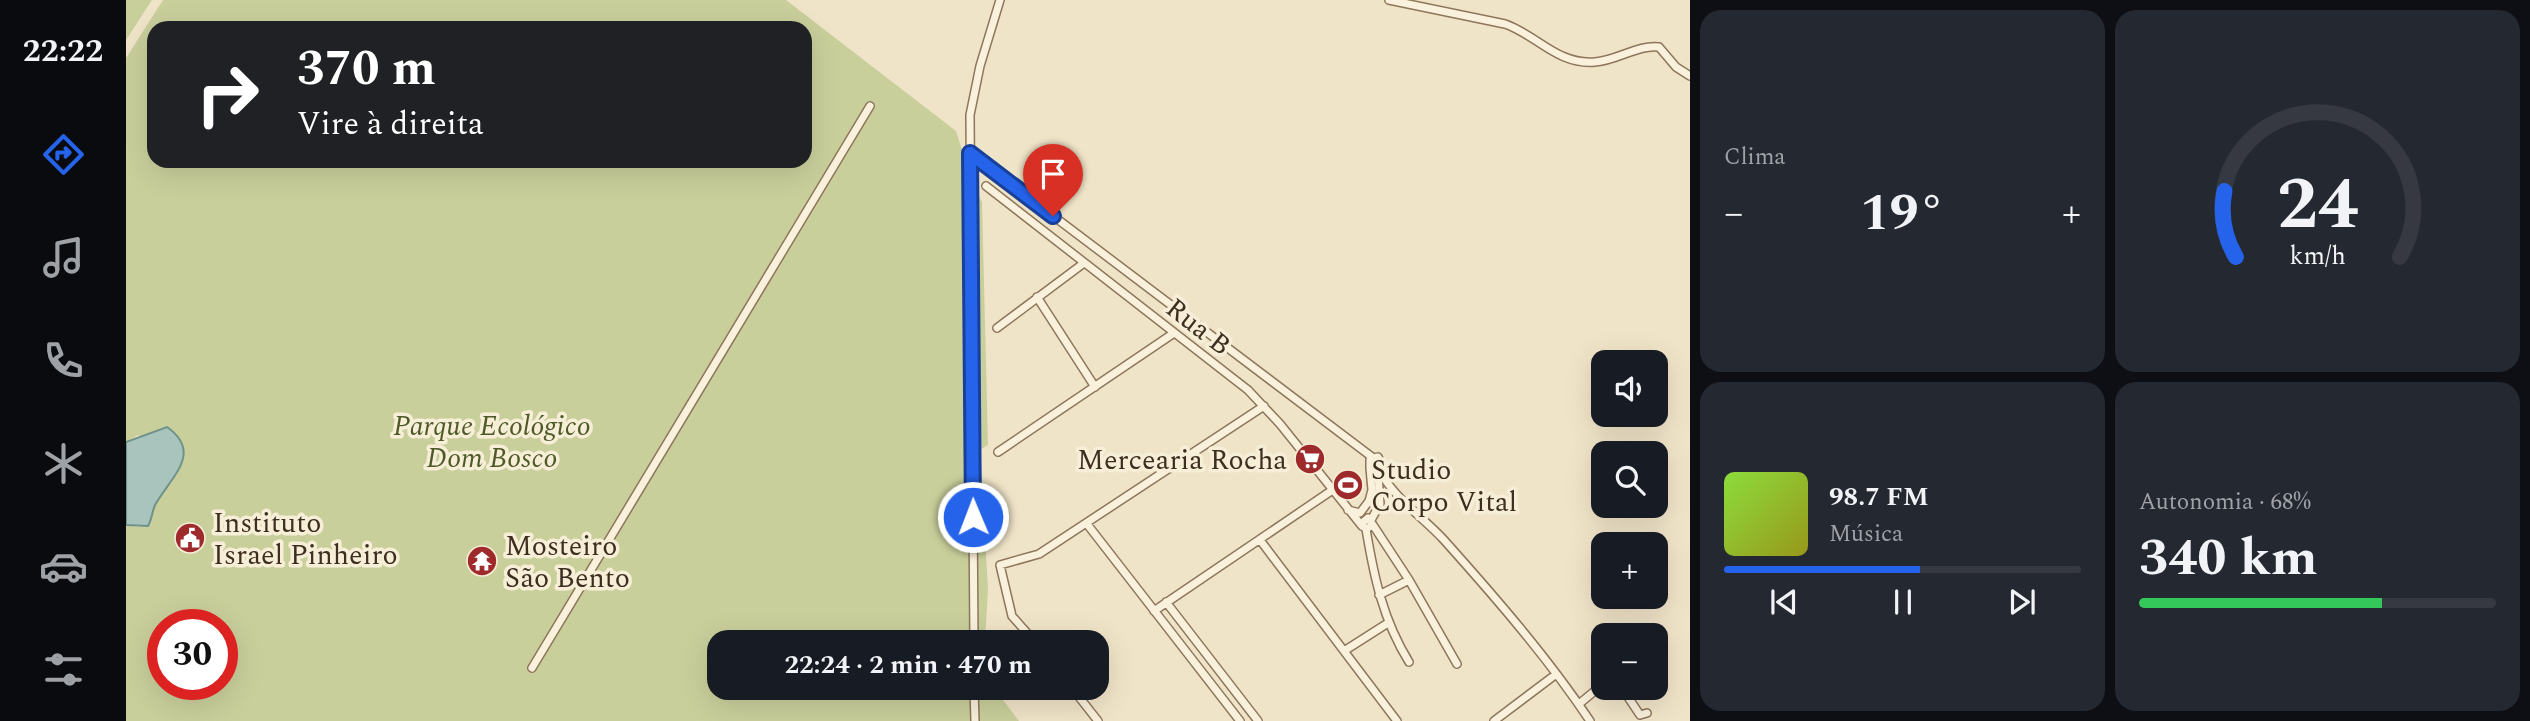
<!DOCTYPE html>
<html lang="pt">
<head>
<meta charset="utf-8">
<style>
  :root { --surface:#171b24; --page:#242831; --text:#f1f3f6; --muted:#9ea1a6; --line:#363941; --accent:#2563eb }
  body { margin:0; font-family:Spectral,serif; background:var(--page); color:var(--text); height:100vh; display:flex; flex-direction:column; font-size:26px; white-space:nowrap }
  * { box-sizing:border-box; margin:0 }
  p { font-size:23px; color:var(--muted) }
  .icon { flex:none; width:38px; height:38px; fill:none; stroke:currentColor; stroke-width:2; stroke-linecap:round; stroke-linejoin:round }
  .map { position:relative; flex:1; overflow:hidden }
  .details { display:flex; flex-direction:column; gap:10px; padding:10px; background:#0d0f14; width:840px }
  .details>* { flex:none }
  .hud { position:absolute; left:21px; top:21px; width:665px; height:147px; border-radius:21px; box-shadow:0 7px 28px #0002; background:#202124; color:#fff; overflow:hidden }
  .controls { position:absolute; left:1465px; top:350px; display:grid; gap:14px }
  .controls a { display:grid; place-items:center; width:77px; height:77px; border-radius:14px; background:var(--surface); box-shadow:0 7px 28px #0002; font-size:35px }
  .speed { position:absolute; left:21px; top:609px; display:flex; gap:14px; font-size:35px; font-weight:700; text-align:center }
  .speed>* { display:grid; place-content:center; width:91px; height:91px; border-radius:50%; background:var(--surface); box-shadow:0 7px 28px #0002; line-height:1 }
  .speed .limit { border:10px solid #d22; background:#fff; color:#111 }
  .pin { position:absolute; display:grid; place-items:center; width:60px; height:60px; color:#fff; margin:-72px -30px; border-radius:50% 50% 50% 0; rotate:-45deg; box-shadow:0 0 7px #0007 }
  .pin .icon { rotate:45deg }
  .me { position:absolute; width:77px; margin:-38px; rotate:359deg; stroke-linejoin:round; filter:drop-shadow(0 0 5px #0008) }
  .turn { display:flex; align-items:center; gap:24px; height:147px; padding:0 35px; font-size:32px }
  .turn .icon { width:91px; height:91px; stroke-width:2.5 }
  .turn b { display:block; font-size:49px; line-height:60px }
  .big { font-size:52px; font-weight:700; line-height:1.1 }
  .details .card { flex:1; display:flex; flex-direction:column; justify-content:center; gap:10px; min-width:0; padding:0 24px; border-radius:21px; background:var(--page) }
  .details .dial { align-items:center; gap:0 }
  .dial svg { height:182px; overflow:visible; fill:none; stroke:var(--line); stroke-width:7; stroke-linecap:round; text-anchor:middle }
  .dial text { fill:var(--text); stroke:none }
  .song { display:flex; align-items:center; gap:21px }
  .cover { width:84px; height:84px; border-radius:10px; background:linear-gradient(135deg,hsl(90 70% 55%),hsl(60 70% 35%)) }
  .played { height:7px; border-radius:4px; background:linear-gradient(90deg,var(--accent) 55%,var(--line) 55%) }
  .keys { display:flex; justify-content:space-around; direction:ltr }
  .heat { display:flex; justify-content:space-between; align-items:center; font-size:38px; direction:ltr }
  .charge { height:10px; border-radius:5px; background:linear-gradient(90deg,#34c759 68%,var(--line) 0) }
  .details .tiles { flex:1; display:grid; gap:10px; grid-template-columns:repeat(2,1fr) }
  .trip { position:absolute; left:581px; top:630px; width:402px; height:70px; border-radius:21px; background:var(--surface); box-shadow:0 7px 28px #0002; font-weight:700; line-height:70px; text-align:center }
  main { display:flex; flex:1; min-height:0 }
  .menu { display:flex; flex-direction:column; width:126px; justify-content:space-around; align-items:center; background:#090b0e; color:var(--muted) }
  .menu .icon { width:49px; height:49px }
  .menu .current { color:var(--accent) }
  .menu b { font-size:32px; color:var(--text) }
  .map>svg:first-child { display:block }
  .green { fill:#c9cf9b; fill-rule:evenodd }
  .water { fill:#a9c4bc; stroke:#6f938a; stroke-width:2 }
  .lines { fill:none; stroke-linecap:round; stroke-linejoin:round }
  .minor-casing { stroke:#8d765c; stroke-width:10 }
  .minor { stroke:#faf1dc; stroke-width:7 }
  .route-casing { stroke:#184099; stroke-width:18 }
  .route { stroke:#2563eb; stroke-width:12 }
  .labels { text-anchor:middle; stroke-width:7; stroke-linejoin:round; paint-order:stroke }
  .street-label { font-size:28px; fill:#3d2e20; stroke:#f7eed8 }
  .park-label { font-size:28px; font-style:italic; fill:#4d5a26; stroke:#f7eed8 }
  .poi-label { font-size:28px; fill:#3d2e20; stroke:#f7eed8; text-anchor:start }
</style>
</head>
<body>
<main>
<nav class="menu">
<b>22:22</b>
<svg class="icon current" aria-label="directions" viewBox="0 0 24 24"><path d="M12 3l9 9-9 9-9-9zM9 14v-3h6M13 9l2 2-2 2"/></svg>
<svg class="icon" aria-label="music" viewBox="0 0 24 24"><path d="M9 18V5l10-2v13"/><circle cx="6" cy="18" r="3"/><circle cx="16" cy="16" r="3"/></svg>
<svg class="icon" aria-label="phone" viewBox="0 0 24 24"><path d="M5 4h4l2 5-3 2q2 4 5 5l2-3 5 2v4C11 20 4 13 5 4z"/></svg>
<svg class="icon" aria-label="climate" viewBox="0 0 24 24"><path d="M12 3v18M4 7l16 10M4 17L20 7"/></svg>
<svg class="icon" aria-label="car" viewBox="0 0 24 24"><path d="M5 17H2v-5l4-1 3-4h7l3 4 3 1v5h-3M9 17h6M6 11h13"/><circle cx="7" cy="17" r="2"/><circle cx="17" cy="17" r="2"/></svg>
<svg class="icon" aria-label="filters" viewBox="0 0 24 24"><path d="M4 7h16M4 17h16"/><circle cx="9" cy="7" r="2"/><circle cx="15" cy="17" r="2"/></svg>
</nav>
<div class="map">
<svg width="1564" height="721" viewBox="0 0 1564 721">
  <rect width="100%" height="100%" fill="#f0e4c8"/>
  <path class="green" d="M0 0H26L0 40Z
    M37 0H660L830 131 847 185 856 202 862 445 854 450 862 589 859 642H593V688H868L893 721H0V525L13 527 25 520 28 506 52 473 12 435 0 442V58ZM28 28H679V161H28ZM37 625H96V684H37Z"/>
  <path class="water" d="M41 427C78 453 44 478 29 505 26 512 26 519 22 526L0 525V442Z"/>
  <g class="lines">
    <g class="minor-casing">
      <path id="minor" d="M1263 0 1379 24C1411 35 1431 65 1469 62 1490 61 1513 44 1533 47L1550 67 1564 76
        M844 153 1246 457
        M860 186 1122 390 1154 424 1236 526
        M911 297 969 387
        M871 328 958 263
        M872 452 1048 333
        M1254 468H1244V459L1252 457 1259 471
        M1253 469C1267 498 1296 516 1318 540 1369 597 1422 658 1464 721
        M1222 510 1234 513 1243 501 1246 490 1244 468
        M1245 520 1254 504 1252 474
        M961 524 1114 721
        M1247 525 1283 580 1331 664
        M1240 529 1247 525 1242 518 1235 524 1240 529C1248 577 1257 620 1283 662
        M1134 540 1271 721
        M1253 595 1283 580
        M1040 602 1132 721
        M1028 611 1205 491
        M848 642 844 115 854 66 874 0
        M909 642 886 616 874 565 913 554 1138 406
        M1218 651 1262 623
        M406 668 744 106
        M848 688 849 721
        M946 688 972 721
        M1496 688 1514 715 1521 713
        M1453 704 1477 684
        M1368 721 1429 675"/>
    </g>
    <use href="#minor" class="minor"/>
  </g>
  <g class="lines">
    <g class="route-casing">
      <path id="route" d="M847 517 844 153 927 216"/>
    </g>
    <use href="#route" class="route"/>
  </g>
  <defs>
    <g id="supermarket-disc" transform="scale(1.575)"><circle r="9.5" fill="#9e2a2b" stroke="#f7eed8"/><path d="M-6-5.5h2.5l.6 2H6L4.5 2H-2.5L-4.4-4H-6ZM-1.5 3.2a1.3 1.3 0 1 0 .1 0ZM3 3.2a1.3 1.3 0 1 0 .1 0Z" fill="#fff"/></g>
    <g id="stadium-disc" transform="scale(1.575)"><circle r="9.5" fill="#9e2a2b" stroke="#f7eed8"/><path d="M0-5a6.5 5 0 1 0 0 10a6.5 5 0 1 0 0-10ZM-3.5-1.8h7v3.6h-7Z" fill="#fff"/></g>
    <g id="civic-disc" transform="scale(1.575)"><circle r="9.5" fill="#9e2a2b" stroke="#f7eed8"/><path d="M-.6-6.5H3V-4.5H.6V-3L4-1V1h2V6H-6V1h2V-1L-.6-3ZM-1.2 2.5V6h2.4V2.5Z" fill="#fff"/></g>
    <g id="temple-disc" transform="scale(1.575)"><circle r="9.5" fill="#9e2a2b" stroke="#f7eed8"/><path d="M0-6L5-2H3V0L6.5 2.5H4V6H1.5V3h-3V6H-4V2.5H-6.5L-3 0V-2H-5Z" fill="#fff"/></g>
  </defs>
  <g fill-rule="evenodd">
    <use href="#supermarket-disc" x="1184" y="459"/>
    <use href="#stadium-disc" x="1222" y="485"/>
    <use href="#civic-disc" x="64" y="538"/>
    <use href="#temple-disc" x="356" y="561"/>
  </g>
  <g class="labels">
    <g class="street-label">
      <text transform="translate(1073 326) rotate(38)" y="10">Rua B</text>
    </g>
    <g class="park-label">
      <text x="366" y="435">Parque Ecológico<tspan x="366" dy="32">Dom Bosco</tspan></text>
    </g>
    <g class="poi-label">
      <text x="1161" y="469" text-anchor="end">Mercearia Rocha</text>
      <text x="1245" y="479">Studio<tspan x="1245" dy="32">Corpo Vital</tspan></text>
      <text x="87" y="532">Instituto<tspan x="87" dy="32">Israel Pinheiro</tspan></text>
      <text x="379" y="555">Mosteiro<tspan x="379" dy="32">São Bento</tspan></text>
    </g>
  </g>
</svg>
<div class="controls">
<a><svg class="icon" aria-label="sound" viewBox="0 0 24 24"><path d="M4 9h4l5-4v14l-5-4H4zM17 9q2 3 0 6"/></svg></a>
<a><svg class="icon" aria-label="search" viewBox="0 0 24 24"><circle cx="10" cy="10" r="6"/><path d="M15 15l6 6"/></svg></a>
<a>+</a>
<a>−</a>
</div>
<div class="speed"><div class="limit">30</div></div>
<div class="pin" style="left:927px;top:216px;background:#d93025"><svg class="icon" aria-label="arrive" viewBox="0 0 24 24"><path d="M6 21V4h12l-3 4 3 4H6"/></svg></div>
<svg class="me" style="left:847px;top:517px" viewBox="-20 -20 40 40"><circle r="17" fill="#2563eb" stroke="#fff" stroke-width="3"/><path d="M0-11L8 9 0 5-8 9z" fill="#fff"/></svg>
<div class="trip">22:24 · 2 min · 470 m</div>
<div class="hud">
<div class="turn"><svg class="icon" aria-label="right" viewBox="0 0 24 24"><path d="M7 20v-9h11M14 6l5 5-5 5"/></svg><div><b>370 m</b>Vire à direita</div></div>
</div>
</div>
<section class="details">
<div class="tiles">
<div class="card"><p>Clima</p>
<div class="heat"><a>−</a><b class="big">19°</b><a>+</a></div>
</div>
<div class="card dial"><svg viewBox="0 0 100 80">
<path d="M14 69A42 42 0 1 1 86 69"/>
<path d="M14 69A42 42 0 0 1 9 40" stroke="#2563eb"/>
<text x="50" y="56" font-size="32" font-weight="700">24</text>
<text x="50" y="72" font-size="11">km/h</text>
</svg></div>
<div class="card">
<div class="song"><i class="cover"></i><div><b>98.7 FM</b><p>Música</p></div></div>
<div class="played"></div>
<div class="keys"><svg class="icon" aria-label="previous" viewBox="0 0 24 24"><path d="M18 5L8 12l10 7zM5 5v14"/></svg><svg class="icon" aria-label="pause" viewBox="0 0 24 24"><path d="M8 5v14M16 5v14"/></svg><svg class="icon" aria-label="next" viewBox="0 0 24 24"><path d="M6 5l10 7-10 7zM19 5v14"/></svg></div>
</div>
<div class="card"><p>Autonomia · 68%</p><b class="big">340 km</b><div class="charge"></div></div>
</div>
</section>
</main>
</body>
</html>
